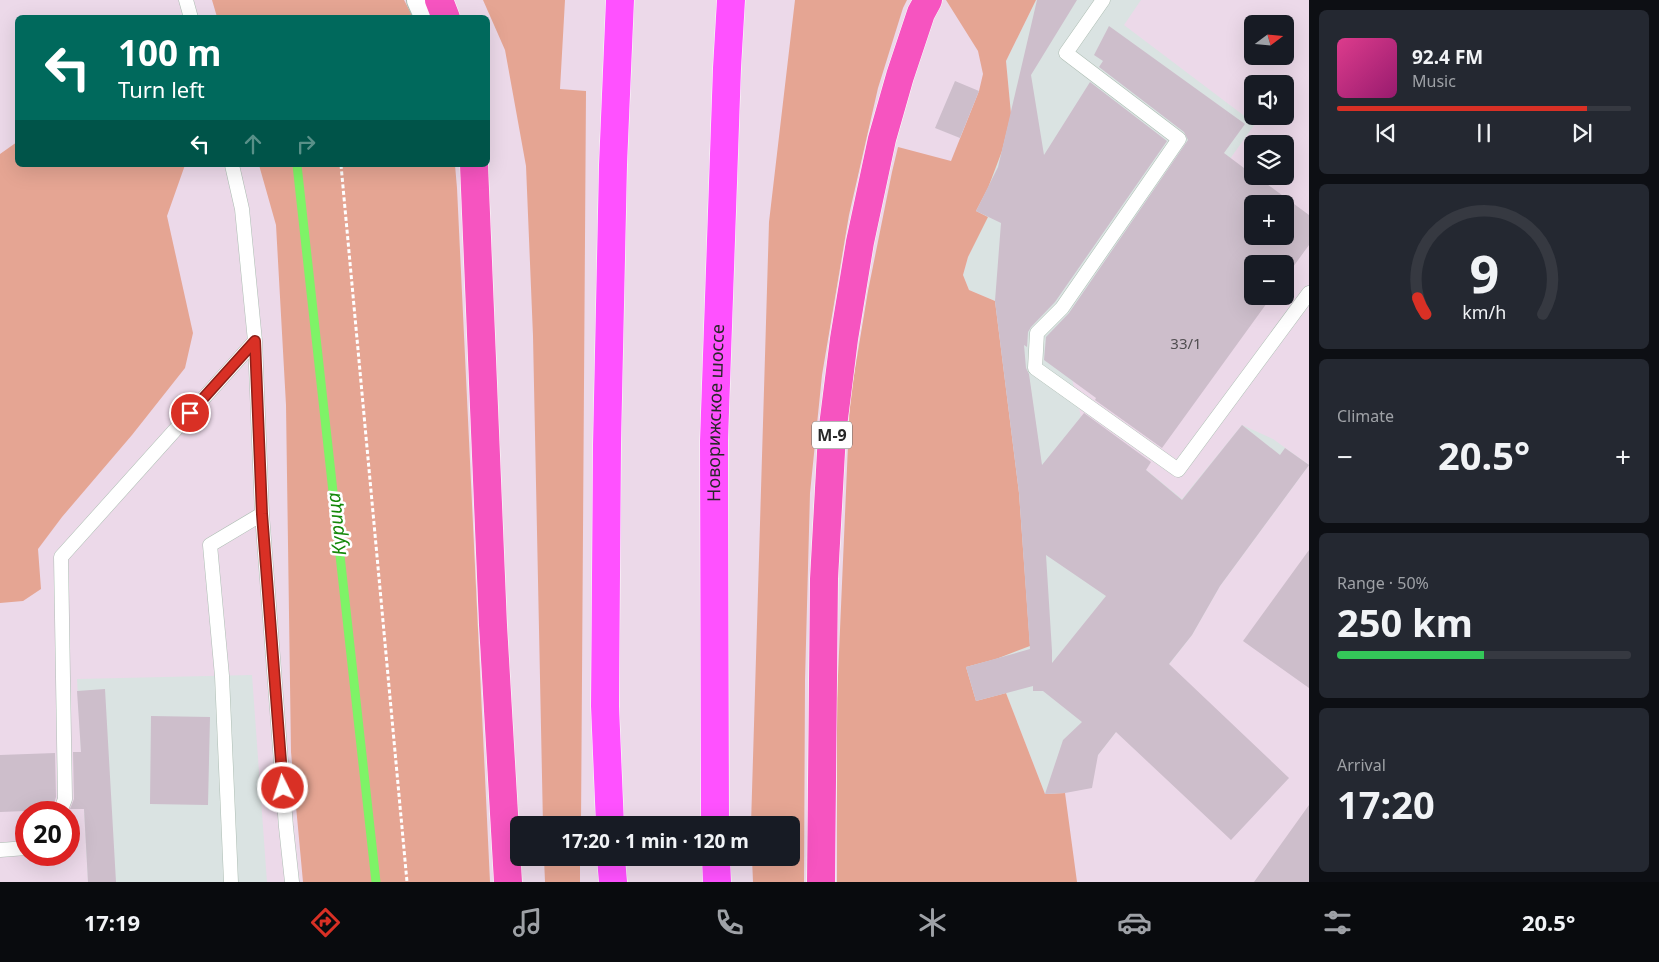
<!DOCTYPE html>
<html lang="en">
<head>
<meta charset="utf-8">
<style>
  :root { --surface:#171b24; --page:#242831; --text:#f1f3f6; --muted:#9ea1a6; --line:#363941; --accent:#d93025 }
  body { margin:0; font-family:"Noto Sans",sans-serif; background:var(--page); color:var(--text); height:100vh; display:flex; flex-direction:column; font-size:19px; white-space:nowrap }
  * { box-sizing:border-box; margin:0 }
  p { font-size:16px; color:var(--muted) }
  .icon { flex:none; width:28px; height:28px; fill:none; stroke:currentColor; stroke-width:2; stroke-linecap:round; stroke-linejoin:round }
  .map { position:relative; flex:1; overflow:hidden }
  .panel { display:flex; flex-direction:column; gap:10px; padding:10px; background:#0d0f14; width:350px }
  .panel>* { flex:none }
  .hud { position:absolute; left:15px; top:15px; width:475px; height:152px; border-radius:8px; box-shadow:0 5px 20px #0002; background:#00695c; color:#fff; overflow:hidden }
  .needle { width:32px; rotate:74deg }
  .fabs { position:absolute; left:1244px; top:15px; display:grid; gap:10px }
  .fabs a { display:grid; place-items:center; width:50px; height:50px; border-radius:8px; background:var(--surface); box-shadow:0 5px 20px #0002; font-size:25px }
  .speed { position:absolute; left:15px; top:801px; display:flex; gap:10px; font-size:25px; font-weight:700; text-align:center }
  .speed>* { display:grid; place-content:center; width:65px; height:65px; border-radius:50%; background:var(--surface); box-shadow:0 5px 20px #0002; line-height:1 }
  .speed .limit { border:8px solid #d22; background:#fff; color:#111 }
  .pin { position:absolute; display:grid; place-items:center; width:42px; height:42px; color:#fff; margin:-21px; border:2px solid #fff; border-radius:50%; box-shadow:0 1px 5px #0007 }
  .me { position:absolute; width:55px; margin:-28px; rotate:356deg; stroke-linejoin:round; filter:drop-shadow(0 0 4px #0008) }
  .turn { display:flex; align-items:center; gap:18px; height:105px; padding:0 20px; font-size:22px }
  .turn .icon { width:65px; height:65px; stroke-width:2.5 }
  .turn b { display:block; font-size:35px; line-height:42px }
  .lanes { display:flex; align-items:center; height:48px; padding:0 20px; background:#0003; justify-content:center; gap:25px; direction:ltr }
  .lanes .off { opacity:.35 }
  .big { font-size:38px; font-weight:700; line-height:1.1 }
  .panel .card { flex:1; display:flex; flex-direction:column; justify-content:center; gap:8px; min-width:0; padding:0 18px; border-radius:8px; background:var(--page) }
  .panel .dial { align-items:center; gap:0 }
  .dial svg { height:130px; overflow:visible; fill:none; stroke:var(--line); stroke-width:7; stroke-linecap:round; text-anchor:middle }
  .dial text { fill:var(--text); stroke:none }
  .song { display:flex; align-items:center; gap:15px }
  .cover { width:60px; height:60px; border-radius:8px; background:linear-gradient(135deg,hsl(330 70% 55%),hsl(320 70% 35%)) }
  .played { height:5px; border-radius:2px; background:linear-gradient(90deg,var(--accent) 85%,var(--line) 85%) }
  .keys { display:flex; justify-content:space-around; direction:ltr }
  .heat { display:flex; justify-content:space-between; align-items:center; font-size:28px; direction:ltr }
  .charge { height:8px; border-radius:4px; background:linear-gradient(90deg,#34c759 50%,var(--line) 0) }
  .trip { position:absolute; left:510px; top:816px; width:290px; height:50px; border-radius:8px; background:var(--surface); box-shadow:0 5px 20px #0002; font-weight:700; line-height:50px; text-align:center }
  .tabs { display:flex; height:80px; justify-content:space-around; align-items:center; background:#090b0e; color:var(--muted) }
  .tabs .icon { width:35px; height:35px }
  .tabs .on { color:var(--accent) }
  .tabs b { font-size:22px; color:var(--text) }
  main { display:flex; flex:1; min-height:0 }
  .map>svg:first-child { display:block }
  .industrial { fill:#dae3e2 }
  .green { fill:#e5a593 }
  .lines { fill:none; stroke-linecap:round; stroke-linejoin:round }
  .stream { stroke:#7ef367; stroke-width:9 }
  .building { fill:#cdbecb; fill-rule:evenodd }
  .lane-casing { stroke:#adbdb3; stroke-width:15 }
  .street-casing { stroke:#adbdb3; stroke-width:28 }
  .primary-casing { stroke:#fff; stroke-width:29 }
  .highway-casing { stroke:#fff; stroke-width:29 }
  .path { stroke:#fff; stroke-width:3; stroke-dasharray:4 2.5; stroke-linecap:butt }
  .lane { stroke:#fff; stroke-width:14 }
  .street { stroke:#fff; stroke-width:26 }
  .primary { stroke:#f654c0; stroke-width:28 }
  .highway { stroke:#ff51ff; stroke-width:28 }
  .route-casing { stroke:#8d1f18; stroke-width:12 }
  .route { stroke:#d93025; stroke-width:9 }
  .labels { text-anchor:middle; stroke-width:5; stroke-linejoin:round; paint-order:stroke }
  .number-label { font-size:15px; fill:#514e51 }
  .shield { fill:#fff; stroke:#686868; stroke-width:1 }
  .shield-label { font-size:16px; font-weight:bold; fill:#282828 }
  .street-label { font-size:18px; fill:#282828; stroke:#fff }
  .water-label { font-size:19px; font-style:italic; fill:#148809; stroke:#fff }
</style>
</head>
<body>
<main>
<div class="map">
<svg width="1309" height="882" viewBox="0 0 1309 882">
  <rect width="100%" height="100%" fill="#ecd9e9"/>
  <path class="industrial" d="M1036 0H1141L1124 25 1255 124 1072 379 1081 417 1182 499 1242 425 1273 439 1309 465 1220 586 1192 635 1098 755 1065 793 1045 794 1006 693 976 701 966 667 1030 646 1019 493 995 301 969 290 963 275 968 257 987 217 976 211 988 188 1011 114 1006 61Z
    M252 675 267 882H88L77 679Z"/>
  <path class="green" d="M212 0H404L413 17H217Z
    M483 0H565L560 89 586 91 581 825H543L533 336 526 166 505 50Z
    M795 0H907L903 8 878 88 849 215 822 375 810 493 805 681 804 882H753L752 858H791V825H751L769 222Z
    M946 0H1036L1006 61 1011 114 1002 151 988 188 976 211 988 217 968 257 963 275 969 290 995 301 1019 493 1030 646 996 659 966 667 976 701 1006 693 1045 794 1065 793 1077 882H837V699L850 399 868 291 892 172 898 147 951 161 979 91 983 74 978 51Z
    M17 142 18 165H185L167 216 193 333 185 368 132 435 62 517 38 549 41 589 23 601 0 603V154Z
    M259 165H455L457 188 490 882H303L291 752 286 405 276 225Z
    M544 858H580V882H545Z"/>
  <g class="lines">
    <path class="stream" d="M297 165 376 882"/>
  </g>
  <path class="building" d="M1037 0H1077L1031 75 1044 155 1090 82 1167 141 1055 302 1031 327 1028 332 1027 347 1024 345 1026 368 1029 374 1042 465 1084 413 1151 462 1146 470 1182 500 1242 425 1280 455 1285 448 1309 465 1220 586 1192 635 1169 664 1289 778 1231 840 1116 732 1098 755 1092 788 1065 793 1045 794 1063 740 1082 722 1043 691H1033V686L976 701 966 667 1030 649 1019 493 995 301 1001 223 976 211 998 167ZM1046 555 1106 596 1052 663V651Z
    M1109 26 1245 124 1224 153 1252 174V176H1256L1309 215V245L1285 278V264H1252V296H1272L1162 448 1095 400 1096 398 1044 360 1046 337 1069 313 1188 140 1184 132 1099 67 1103 61 1094 55ZM1252 204H1285V236H1252Z
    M955 81 979 91 960 138 935 128Z
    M1309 550V688L1243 641Z
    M105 689 116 882H88L84 809H70L74 799 73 752H81L77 691Z
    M151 716 210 717 208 805 150 804Z
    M55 753 56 797 52 810 0 812V755Z
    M1309 805V882H1254Z"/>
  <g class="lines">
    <g class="lane-casing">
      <path id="lane" d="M186 0 191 18
        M1103 0 1066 53 1179 139 1062 308 1037 333 1035 368 1178 470 1309 293
        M255 341 262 514
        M60 812 65 799 61 557 255 341 242 209 232 165
        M0 850 26 848
        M231 882 222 676 210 545 262 514 286 827 292 882"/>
    </g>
    <g class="street-casing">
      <path id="street" d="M420 0 428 18"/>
    </g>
    <g class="primary-casing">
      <path id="primary" d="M439 0 446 18
        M474 165 493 625 508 882
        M821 882 824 579 832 434 844 339 860 242 882 139 900 76 921 13 928 0"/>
    </g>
    <g class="highway-casing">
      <g id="highway">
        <path d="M610 825 605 706 607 445 613 165 620 0"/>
        <path id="s1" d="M715 825 714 441 727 68 731 0"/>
        <path d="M611 858 613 882"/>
        <path d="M716 858 717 882"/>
      </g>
    </g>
    <path class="path" d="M341 165 407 882"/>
    <use href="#lane" class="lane"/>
    <use href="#street" class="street"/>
    <use href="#primary" class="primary"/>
    <use href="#highway" class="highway"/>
  </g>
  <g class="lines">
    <g class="route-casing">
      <path id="route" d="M190 413 255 341 262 514 283 788"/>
    </g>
    <use href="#route" class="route"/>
  </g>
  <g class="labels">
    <g class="number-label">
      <text x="1186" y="349">33/1</text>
    </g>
    <rect class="shield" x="812" y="421.5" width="40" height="27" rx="4"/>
    <g class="shield-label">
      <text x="832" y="441">М-9</text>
    </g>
    <g class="street-label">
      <text dy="6" stroke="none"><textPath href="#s1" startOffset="412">Новорижское шоссе</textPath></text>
    </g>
    <g class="water-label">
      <text transform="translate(336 524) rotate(-96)" y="7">Курица</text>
    </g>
  </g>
</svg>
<div class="fabs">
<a><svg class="needle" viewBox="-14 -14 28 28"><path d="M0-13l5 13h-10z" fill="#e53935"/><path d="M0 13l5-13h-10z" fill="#9ea1a6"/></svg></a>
<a><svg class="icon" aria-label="sound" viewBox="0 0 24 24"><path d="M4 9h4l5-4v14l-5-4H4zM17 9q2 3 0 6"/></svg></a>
<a><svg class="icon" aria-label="layers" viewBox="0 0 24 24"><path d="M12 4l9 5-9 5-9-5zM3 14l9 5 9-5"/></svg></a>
<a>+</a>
<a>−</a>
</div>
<div class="speed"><div class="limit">20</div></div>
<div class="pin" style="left:190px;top:413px;background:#d93025"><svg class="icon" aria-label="arrive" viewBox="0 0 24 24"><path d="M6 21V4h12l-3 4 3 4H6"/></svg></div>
<svg class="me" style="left:283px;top:788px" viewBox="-20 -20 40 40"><circle r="17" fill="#d93025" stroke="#fff" stroke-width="3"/><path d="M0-11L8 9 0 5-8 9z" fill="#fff"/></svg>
<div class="trip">17:20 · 1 min · 120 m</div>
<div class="hud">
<div class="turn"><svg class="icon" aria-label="left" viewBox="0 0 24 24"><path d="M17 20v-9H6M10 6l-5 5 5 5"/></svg><div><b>100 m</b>Turn left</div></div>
<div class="lanes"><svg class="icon" aria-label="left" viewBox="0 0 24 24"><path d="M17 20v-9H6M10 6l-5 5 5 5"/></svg><svg class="icon off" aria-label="ahead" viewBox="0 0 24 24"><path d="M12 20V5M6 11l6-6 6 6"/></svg><svg class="icon off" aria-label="right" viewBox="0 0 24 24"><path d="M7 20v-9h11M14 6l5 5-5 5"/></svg></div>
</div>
</div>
<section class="panel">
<div class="card">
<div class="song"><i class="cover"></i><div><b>92.4 FM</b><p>Music</p></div></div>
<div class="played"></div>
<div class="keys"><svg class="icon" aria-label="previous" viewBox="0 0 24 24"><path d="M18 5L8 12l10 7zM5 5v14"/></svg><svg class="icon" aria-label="pause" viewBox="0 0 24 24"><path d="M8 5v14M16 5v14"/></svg><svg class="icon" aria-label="next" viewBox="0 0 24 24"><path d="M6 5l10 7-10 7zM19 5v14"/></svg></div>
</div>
<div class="card dial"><svg viewBox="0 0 100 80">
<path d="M14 69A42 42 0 1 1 86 69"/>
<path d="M14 69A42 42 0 0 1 9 59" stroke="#d93025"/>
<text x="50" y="56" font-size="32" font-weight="700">9</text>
<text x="50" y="72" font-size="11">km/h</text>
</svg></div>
<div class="card"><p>Climate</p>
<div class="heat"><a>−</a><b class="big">20.5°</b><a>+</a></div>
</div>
<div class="card"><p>Range · 50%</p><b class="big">250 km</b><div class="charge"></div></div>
<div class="card"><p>Arrival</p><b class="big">17:20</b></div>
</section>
</main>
<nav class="tabs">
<b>17:19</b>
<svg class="icon on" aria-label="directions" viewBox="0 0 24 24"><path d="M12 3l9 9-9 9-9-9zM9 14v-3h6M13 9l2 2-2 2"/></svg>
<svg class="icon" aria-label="music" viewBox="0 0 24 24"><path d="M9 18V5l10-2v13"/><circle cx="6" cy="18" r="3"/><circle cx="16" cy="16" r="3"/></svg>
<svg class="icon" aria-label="phone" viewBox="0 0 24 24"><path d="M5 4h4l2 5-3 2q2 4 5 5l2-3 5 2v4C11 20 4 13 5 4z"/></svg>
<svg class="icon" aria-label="climate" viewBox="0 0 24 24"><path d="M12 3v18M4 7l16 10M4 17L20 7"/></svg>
<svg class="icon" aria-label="car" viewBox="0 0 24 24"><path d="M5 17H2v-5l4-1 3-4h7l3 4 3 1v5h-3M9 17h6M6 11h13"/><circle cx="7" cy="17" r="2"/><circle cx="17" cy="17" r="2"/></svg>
<svg class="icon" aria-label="filters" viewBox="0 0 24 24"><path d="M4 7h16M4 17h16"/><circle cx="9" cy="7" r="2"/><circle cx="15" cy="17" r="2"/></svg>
<b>20.5°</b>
</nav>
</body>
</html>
